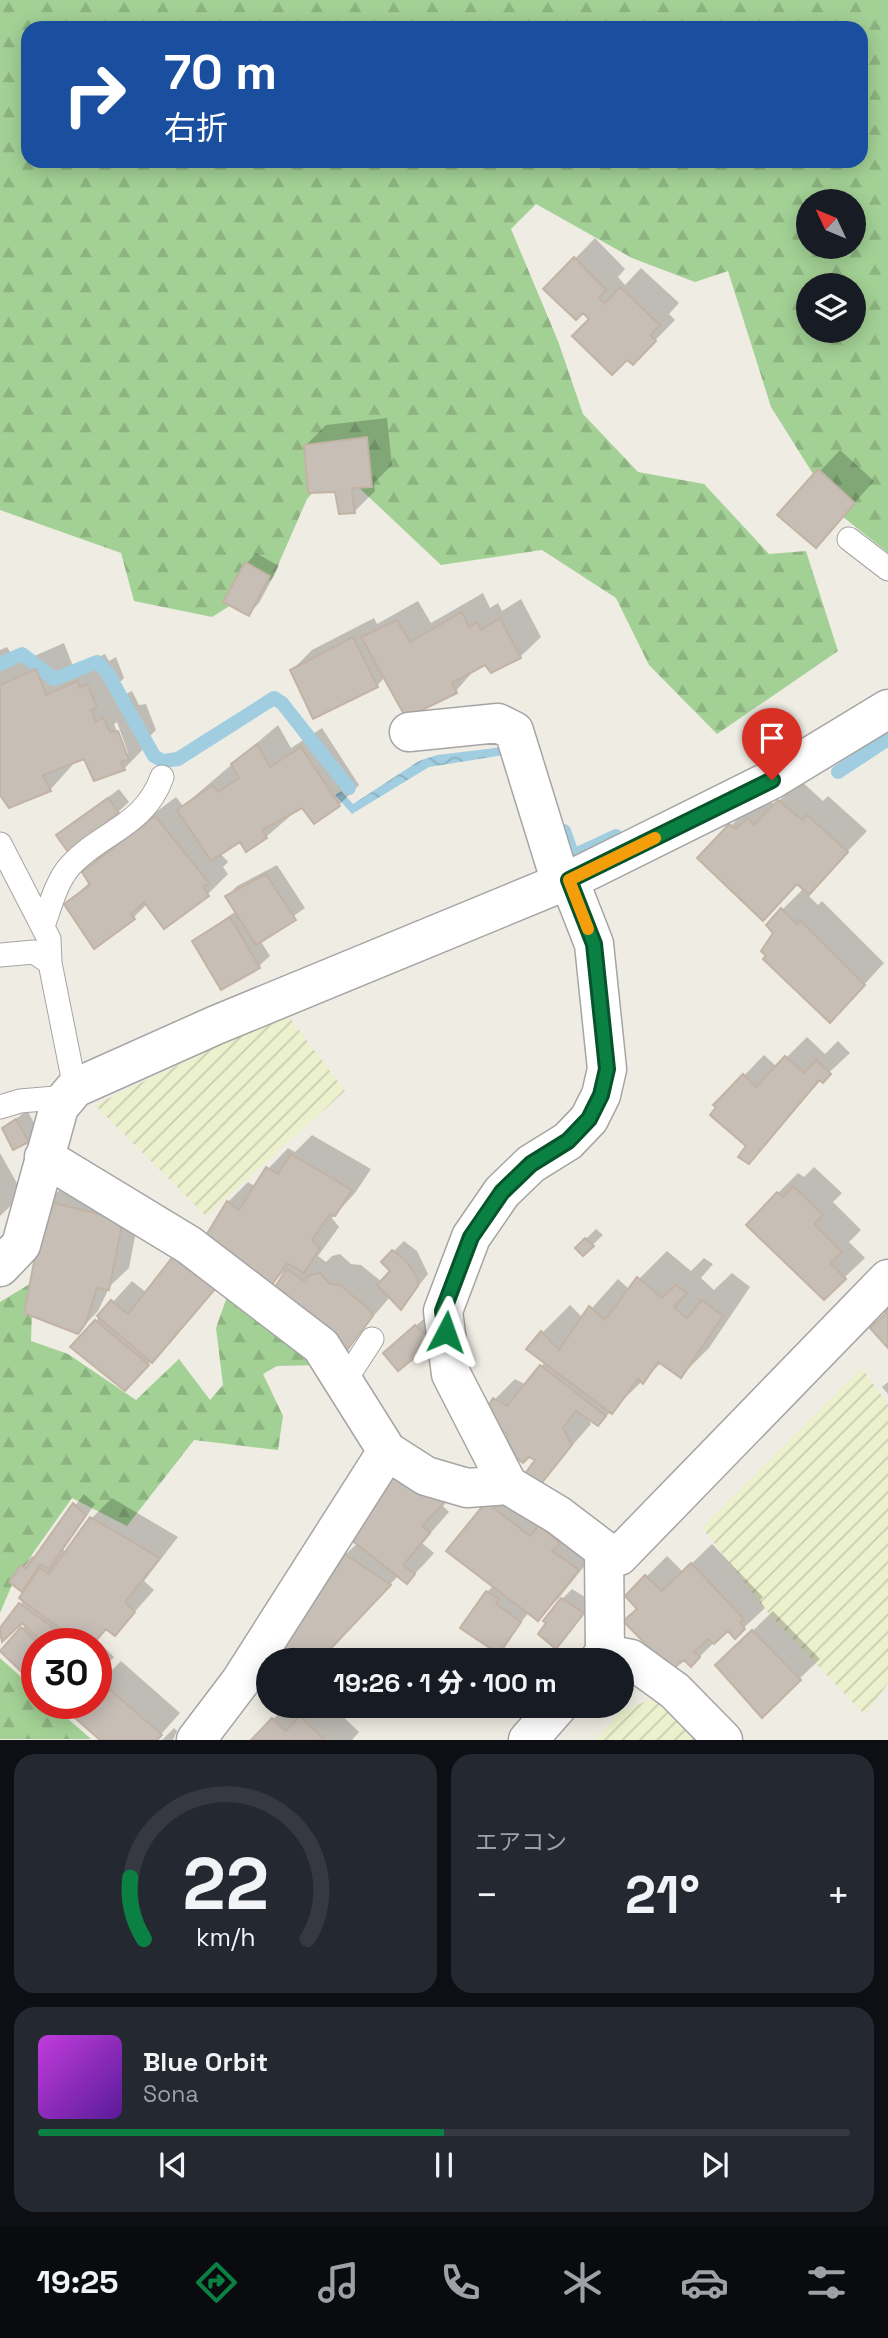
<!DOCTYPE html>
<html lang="ja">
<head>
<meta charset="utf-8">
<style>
  :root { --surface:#171b24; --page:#242831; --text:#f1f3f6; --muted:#9ea1a6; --line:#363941; --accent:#0b8043 }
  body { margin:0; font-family:"Space Grotesk","Noto Sans JP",sans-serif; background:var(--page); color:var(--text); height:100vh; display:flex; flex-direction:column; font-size:26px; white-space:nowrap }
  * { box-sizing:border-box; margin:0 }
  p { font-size:23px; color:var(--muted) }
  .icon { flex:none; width:38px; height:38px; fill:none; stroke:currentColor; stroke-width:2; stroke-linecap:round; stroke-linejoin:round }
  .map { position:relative; height:1740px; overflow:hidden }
  .details { display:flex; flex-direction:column; gap:14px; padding:14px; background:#0d0f14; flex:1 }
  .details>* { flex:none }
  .hud { position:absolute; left:21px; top:21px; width:847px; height:147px; border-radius:21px; box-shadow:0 4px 18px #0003; background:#1a4fa0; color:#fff; overflow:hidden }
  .needle { width:46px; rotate:314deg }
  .fabs { position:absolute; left:796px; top:189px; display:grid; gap:14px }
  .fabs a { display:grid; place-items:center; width:70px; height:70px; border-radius:50%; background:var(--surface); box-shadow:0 4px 18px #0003; font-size:35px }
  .speed { position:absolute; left:21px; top:1628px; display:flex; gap:14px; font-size:35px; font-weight:700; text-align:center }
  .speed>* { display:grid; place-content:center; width:91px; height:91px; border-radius:50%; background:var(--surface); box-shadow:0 4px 18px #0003; line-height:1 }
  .speed .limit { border:10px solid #d22; background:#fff; color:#111 }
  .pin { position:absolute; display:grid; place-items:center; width:60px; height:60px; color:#fff; margin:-72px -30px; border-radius:50% 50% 50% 0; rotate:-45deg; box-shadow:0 0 7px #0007 }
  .pin .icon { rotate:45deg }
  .me { position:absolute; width:77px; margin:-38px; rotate:4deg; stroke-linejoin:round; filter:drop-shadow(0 0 5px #0008) }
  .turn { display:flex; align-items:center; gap:24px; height:147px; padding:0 28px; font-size:32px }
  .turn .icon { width:91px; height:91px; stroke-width:2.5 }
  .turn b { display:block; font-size:49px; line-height:60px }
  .big { font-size:52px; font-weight:800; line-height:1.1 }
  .details .widget { flex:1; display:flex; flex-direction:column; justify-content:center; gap:10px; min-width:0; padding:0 24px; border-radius:21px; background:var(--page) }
  .details .dial { align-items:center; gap:0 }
  .dial svg { height:182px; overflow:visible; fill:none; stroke:var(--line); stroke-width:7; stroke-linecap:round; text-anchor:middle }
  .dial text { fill:var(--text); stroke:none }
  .song { display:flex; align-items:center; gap:21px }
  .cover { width:84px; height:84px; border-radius:10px; background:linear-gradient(135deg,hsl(290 70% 55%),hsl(270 70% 35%)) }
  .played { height:7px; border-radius:4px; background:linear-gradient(90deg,var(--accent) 50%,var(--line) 50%) }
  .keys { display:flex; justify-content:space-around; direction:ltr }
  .heat { display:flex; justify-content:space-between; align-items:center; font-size:38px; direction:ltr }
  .details .tiles { flex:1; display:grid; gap:14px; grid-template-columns:1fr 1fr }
  .widget:last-child { grid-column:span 2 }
  .trip { position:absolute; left:256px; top:1648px; width:378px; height:70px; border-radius:35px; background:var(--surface); box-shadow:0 4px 18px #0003; font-weight:800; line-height:70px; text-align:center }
  .dock { display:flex; height:112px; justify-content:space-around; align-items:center; background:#090b0e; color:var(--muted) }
  .dock .icon { width:49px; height:49px }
  .dock .selected { color:var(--accent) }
  .dock b { font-size:32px; color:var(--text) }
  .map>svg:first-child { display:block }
  .farmland { fill:url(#farmland-furrows) }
  .forest { fill:url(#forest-firs); fill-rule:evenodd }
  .water { fill:url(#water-waves) }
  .shadow { fill:#0003; fill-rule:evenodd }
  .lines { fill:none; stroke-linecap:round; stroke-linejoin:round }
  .stream { stroke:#a0cee0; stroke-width:14 }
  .building { fill:#c7beb6; stroke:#c2b3a4; stroke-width:2 }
  .lane-casing { stroke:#a5a5a5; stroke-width:25 }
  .street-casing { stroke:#a5a5a5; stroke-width:41 }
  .lane { stroke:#fff; stroke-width:23 }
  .street { stroke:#fff; stroke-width:38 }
  .route-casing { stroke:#07532c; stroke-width:18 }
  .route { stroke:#0b8043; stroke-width:12 }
  .slow { stroke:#f59e0b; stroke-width:12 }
</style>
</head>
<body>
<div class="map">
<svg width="888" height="1740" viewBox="0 0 888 1740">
  <defs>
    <pattern id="farmland-furrows" width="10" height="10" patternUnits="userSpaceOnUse" patternTransform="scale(1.75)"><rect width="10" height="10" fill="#ebf0cd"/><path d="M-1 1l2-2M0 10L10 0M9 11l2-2" fill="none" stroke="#c9cdb0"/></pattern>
    <pattern id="forest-firs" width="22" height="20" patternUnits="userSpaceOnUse" patternTransform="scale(1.75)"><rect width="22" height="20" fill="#a3d195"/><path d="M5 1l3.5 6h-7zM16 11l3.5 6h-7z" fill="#8cb380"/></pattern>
    <pattern id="water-waves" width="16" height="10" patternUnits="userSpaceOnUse" patternTransform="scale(1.75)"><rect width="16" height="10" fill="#a0cee0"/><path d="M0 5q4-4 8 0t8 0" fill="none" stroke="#89b0c0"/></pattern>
  </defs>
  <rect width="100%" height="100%" fill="#efece3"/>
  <path class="farmland" d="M286 1013 345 1091 206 1216 95 1105Z
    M862 1368 888 1405V1683L865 1715 768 1613 702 1527Z
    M658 1697 710 1740H595L621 1711Z"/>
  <path class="forest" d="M0 0H888V553L837 512 771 407 728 271 695 282 632 258 536 204 511 229 558 341 583 414 638 472 704 484 769 554 806 551 838 651 717 734 649 665 616 598 542 550 441 565 336 466 307 499 272 579 212 617 134 601 121 553 0 510ZM28 28H861V161H28ZM808 201H854V247H808ZM808 285H854V331H808Z
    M33 1282 31 1341 68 1354 136 1400 179 1359 210 1400 223 1385 216 1328 228 1294 319 1365 277 1366 263 1374 283 1416 278 1450 194 1440 127 1526 72 1498 14 1580 0 1613V1302Z
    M0 1658 37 1691V1703H50L91 1739H0Z"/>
  <path class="water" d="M504 747V755L429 767 352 814 335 795 341 791 353 804 419 761 437 755Z"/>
  <path class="shadow" d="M595 238 625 269 618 277 625 285 641 268 679 303 669 314 675 320 633 363 584 311 546 289Z
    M387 418 392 465 374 483 375 491 355 511 306 445 326 425Z
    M840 450 874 481 816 546 779 515Z
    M256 553 279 566 259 603 249 613 246 564Z
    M483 593 490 608 498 603 502 611 521 599 541 637 520 657 486 663 475 669 456 691 385 677 377 686 292 670 312 650 374 618 377 624 418 601 431 623Z
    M64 643 74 669 105 654 109 661 116 657 124 678 119 683 124 695 132 691 139 705 146 704 156 730 150 736 152 740 124 769 85 757 77 760 50 790 0 793V650L7 647 11 653 17 651 23 661ZM117 722 128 753H125L114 724Z
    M278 725 291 748 322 728 359 785 339 805H303L266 837 240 839 220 853 228 862 223 867 228 874 208 894 165 927 148 903 133 918 66 904 90 882 84 872 104 851 176 797 183 806Z
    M800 780 823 801 828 796 867 831 807 894 818 905 822 901 884 963 850 1000 768 956 782 910 804 888 798 883 700 858 751 805 757 810 768 799 775 805Z
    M119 789 129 802 118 812 58 836Z
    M277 865 305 908 260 940 270 956 259 966 222 988 194 941 236 911 227 896 237 886Z
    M807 1037 825 1054 838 1041 850 1053 821 1080 749 1162 748 1146 716 1105 764 1055 777 1067Z
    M27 1110 38 1130 28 1141 4 1129Z
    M312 1135 371 1169 355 1193 332 1218 339 1227 318 1256 326 1262 332 1256 340 1254 351 1264 361 1265 382 1282 393 1271 383 1262 404 1241 417 1251 428 1274 401 1308 390 1297 347 1347 286 1270 269 1287 234 1268 136 1378 73 1346 132 1281 147 1293 204 1242 228 1202 248 1182 256 1187 268 1169 288 1148 295 1152Z
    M0 1153 23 1194 0 1216Z
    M814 1167 842 1193 833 1202 861 1230 849 1242 865 1258 824 1297 778 1193 798 1173 804 1177Z
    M68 1181 142 1200 129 1268 110 1286 98 1311 78 1332 48 1202Z
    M596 1229 603 1235 583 1254 577 1248Z
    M667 1251 691 1271 704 1258 713 1264 701 1278 714 1290 732 1273 750 1287 709 1348 681 1376 662 1362 598 1424 587 1417 591 1424 537 1486V1460L510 1435 495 1399 515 1379 526 1385 545 1362 542 1333 570 1305 583 1318 618 1279 629 1289Z
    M427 1316 432 1341 396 1343Z
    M888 1382V1394L882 1387Z
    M507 1483 598 1549 558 1599 538 1619 529 1612 498 1652 487 1592 494 1585 449 1550Z
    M84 1494 95 1504 63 1550 67 1552 92 1518 112 1498 178 1537 144 1581 154 1590 115 1634 108 1628 96 1639 114 1657 104 1668 109 1673 121 1661 180 1713 156 1740H102L61 1703H96V1643H77L72 1639 71 1643H37L30 1678 1 1649 26 1625 22 1620 2 1640 0 1638V1630L24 1600 32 1580 22 1590V1566L32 1556 36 1558Z
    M441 1504 449 1512 422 1543 434 1553 427 1561 407 1582 399 1575 318 1661 327 1571 358 1543Z
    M712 1544 763 1597 760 1600 765 1608 735 1636 728 1629 691 1665 627 1596 667 1556 683 1572Z
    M572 1589 593 1602 556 1647 562 1599Z
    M773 1611 820 1659 762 1715 718 1665Z
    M286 1706H301L307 1712 312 1706H332L359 1732 352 1740H253Z
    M174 1728 177 1731 173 1740H162Z"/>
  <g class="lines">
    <path class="stream" d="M0 664 22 654 54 679 97 662 107 672 154 756 163 761 178 759 274 698 282 703 349 788
      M838 772 888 739
      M564 831 573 856 616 836"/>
  </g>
  <path class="building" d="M574 257 606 290 599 298 604 304 620 287 660 325 650 335 656 341 633 365 627 360 612 375 572 336 589 319 583 313 576 320 543 289Z
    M367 437 372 487 352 488 355 513 339 514 335 492 308 493 304 445Z
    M818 469 855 503 816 548 777 515Z
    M245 562 270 576 249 616 223 602Z
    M462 612 469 627 477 622 481 630 500 618 521 658 491 673 485 665 452 683 457 693 406 718 361 637 397 620 410 642Z
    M353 637 378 687 313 719 290 670Z
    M36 669 46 695 77 681 80 688 87 684 97 707 91 710 96 722 103 717 110 732 118 731 129 760 121 762 125 770 94 781 84 759 43 775 51 791 9 808 0 795V685Z
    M257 744 270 767 301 747 340 806 314 824 302 808 262 830 267 838 246 852 240 842 211 861 177 810 213 785 218 792 239 778 231 764Z
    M108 798 119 813 68 852 56 835Z
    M778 800 802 820 807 815 848 852 809 895 797 884 763 921 697 858 729 824 736 829 747 818 754 825Z
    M155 816 209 883 203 887 209 896 164 929 144 902 131 914 135 919 94 949 64 904 90 885 82 872Z
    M266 874 296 920 256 945 225 896Z
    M781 908 797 924 800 920 865 985 830 1023 763 959 766 956 761 951 773 933 766 925Z
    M230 917 260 968 221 990 192 941Z
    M785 1056 804 1073 816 1060 831 1074 823 1083 819 1080 749 1164 738 1157 746 1146 710 1115 716 1107 713 1105 743 1074 756 1087Z
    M16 1119 29 1142 13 1150 2 1128Z
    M291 1154 352 1190 335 1216 330 1214 312 1240 320 1248 304 1273 287 1263 269 1289 202 1242 227 1201 239 1210 266 1167 278 1174Z
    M793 1186 823 1215 814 1224 842 1252 830 1263 846 1279 824 1300 746 1225 777 1192 783 1197Z
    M46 1201 123 1220 109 1290 97 1288 86 1323 78 1334 24 1313Z
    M585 1238 594 1246 583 1256 575 1248Z
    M392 1250 407 1262 418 1279V1286L401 1310 377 1285 390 1271 381 1262Z
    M175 1254 215 1289 152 1363 97 1316 111 1300 128 1314Z
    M287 1269 304 1281 310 1275 320 1273 330 1284 340 1285 370 1310 373 1316 347 1350 270 1294Z
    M637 1277 662 1298 675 1285 687 1293 674 1307 687 1318 702 1300 723 1316 681 1378 658 1362 643 1384 638 1379 612 1414 526 1349 541 1331 559 1350 589 1306 605 1320Z
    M888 1303V1348L870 1328 886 1313 882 1309Z
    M95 1320 149 1365 125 1391 70 1347Z
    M415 1325 434 1342 398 1371 383 1353Z
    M540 1365 606 1416 598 1426 576 1411 563 1428 572 1445 537 1489 524 1475 535 1460 529 1457 523 1463 499 1445 508 1435 482 1415 493 1398 507 1406Z
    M395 1471 447 1500 422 1526 430 1533 403 1565 415 1574 407 1584 349 1538Z
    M486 1502 530 1536 539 1525 560 1543 552 1551 579 1570 538 1621 446 1551Z
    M73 1503 86 1515 49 1569 40 1564 22 1592 9 1582 21 1565 26 1569Z
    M90 1517 160 1558 125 1602 135 1612 115 1636 106 1629 94 1643H80L19 1598 40 1568 49 1574Z
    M345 1554 391 1585 319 1661H272L325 1570 332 1573Z
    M691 1563 744 1619 740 1622 745 1629 735 1639 728 1631 714 1644 708 1639 694 1652 700 1657 691 1667 684 1660 671 1670 623 1621 637 1609 625 1596 645 1575 662 1591Z
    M486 1591 499 1599 496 1604 521 1622 499 1654 460 1628Z
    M561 1598 584 1613 556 1649 538 1634 546 1623 543 1621Z
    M19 1603 74 1643H43L22 1623 2 1642 0 1628Z
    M21 1627 38 1643 37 1673 30 1680 0 1651Z
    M752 1630 801 1680 762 1718 715 1665Z
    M99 1680 162 1735 157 1740H100L58 1703H96V1683Z
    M300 1716 325 1740H251L272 1718 286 1731Z"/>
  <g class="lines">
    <g class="lane-casing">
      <path id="lane" d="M849 539 888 569
        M0 844 49 939 50 963 75 1088
        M43 926C50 907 56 882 70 866 102 831 144 827 162 777
        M0 955 34 952 50 963
        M0 1107 20 1101 67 1097
        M344 1382 372 1339"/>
    </g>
    <g class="street-casing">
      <path id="street" d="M409 732 498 723 514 731 561 883
        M44 1157 189 1245 321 1346 387 1451 426 1476 467 1488 508 1485 558 1515 604 1550 619 1556 888 1279
        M0 1267 21 1245 59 1107 75 1088 216 1025 580 875 771 780 888 709
        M508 1485 451 1374 443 1311 471 1237 502 1192 531 1164 568 1141 589 1119 601 1095 607 1069 594 944 569 880
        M605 1654 631 1659 675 1691 723 1740
        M598 1661 605 1654 604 1550
        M196 1740 240 1682 387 1451
        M528 1740 558 1706"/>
    </g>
    <use href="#lane" class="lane"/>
    <use href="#street" class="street"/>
  </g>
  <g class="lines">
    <g class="route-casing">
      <path id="route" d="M446 1332 443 1311 471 1237 502 1192 531 1164 568 1141 589 1119 601 1095 607 1069 594 944 569 880 772 780"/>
    </g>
    <use href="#route" class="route"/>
    <path class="slow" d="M588 929 569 880 655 838"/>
  </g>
</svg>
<div class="fabs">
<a><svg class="needle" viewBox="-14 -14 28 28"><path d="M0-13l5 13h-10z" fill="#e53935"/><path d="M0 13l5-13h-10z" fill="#9ea1a6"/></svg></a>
<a><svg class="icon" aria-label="layers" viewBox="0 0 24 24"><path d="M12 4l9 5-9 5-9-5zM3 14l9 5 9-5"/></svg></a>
</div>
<div class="speed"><div class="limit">30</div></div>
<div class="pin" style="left:772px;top:780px;background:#d93025"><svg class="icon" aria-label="arrive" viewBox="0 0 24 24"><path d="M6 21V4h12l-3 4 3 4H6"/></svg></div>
<svg class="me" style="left:446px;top:1332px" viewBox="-20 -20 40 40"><path d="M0-17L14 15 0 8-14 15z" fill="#0b8043" stroke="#fff" stroke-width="4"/></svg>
<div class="trip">19:26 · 1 分 · 100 m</div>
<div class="hud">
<div class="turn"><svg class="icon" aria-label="right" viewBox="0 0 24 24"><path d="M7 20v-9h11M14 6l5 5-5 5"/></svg><div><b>70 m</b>右折</div></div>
</div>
</div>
<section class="details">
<div class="tiles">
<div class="widget dial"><svg viewBox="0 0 100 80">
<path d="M14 69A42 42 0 1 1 86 69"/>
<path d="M14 69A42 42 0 0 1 8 42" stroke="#0b8043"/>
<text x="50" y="56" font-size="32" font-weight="700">22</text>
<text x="50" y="72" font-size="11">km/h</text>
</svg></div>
<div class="widget"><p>エアコン</p>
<div class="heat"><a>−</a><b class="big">21°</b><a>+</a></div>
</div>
<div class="widget">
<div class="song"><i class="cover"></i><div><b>Blue Orbit</b><p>Sona</p></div></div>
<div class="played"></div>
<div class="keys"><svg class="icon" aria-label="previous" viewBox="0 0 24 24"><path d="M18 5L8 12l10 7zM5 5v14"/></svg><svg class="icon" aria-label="pause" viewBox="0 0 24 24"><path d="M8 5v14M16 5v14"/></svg><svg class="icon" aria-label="next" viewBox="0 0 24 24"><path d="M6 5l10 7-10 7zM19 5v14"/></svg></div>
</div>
</div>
</section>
<nav class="dock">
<b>19:25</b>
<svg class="icon selected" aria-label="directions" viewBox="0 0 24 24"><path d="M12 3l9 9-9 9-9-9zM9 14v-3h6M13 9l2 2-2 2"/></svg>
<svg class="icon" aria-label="music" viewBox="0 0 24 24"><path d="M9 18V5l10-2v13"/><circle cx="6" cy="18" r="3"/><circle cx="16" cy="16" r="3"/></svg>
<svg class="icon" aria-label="phone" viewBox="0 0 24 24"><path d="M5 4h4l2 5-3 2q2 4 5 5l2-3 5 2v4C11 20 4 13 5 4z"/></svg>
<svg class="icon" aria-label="climate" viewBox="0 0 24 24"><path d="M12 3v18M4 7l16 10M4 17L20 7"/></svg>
<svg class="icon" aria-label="car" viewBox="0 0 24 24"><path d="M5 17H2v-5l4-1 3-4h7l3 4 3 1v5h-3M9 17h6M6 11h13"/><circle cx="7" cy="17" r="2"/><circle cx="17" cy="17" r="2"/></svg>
<svg class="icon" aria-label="filters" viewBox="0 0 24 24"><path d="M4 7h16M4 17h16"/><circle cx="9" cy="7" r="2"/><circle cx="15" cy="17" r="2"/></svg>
</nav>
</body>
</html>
